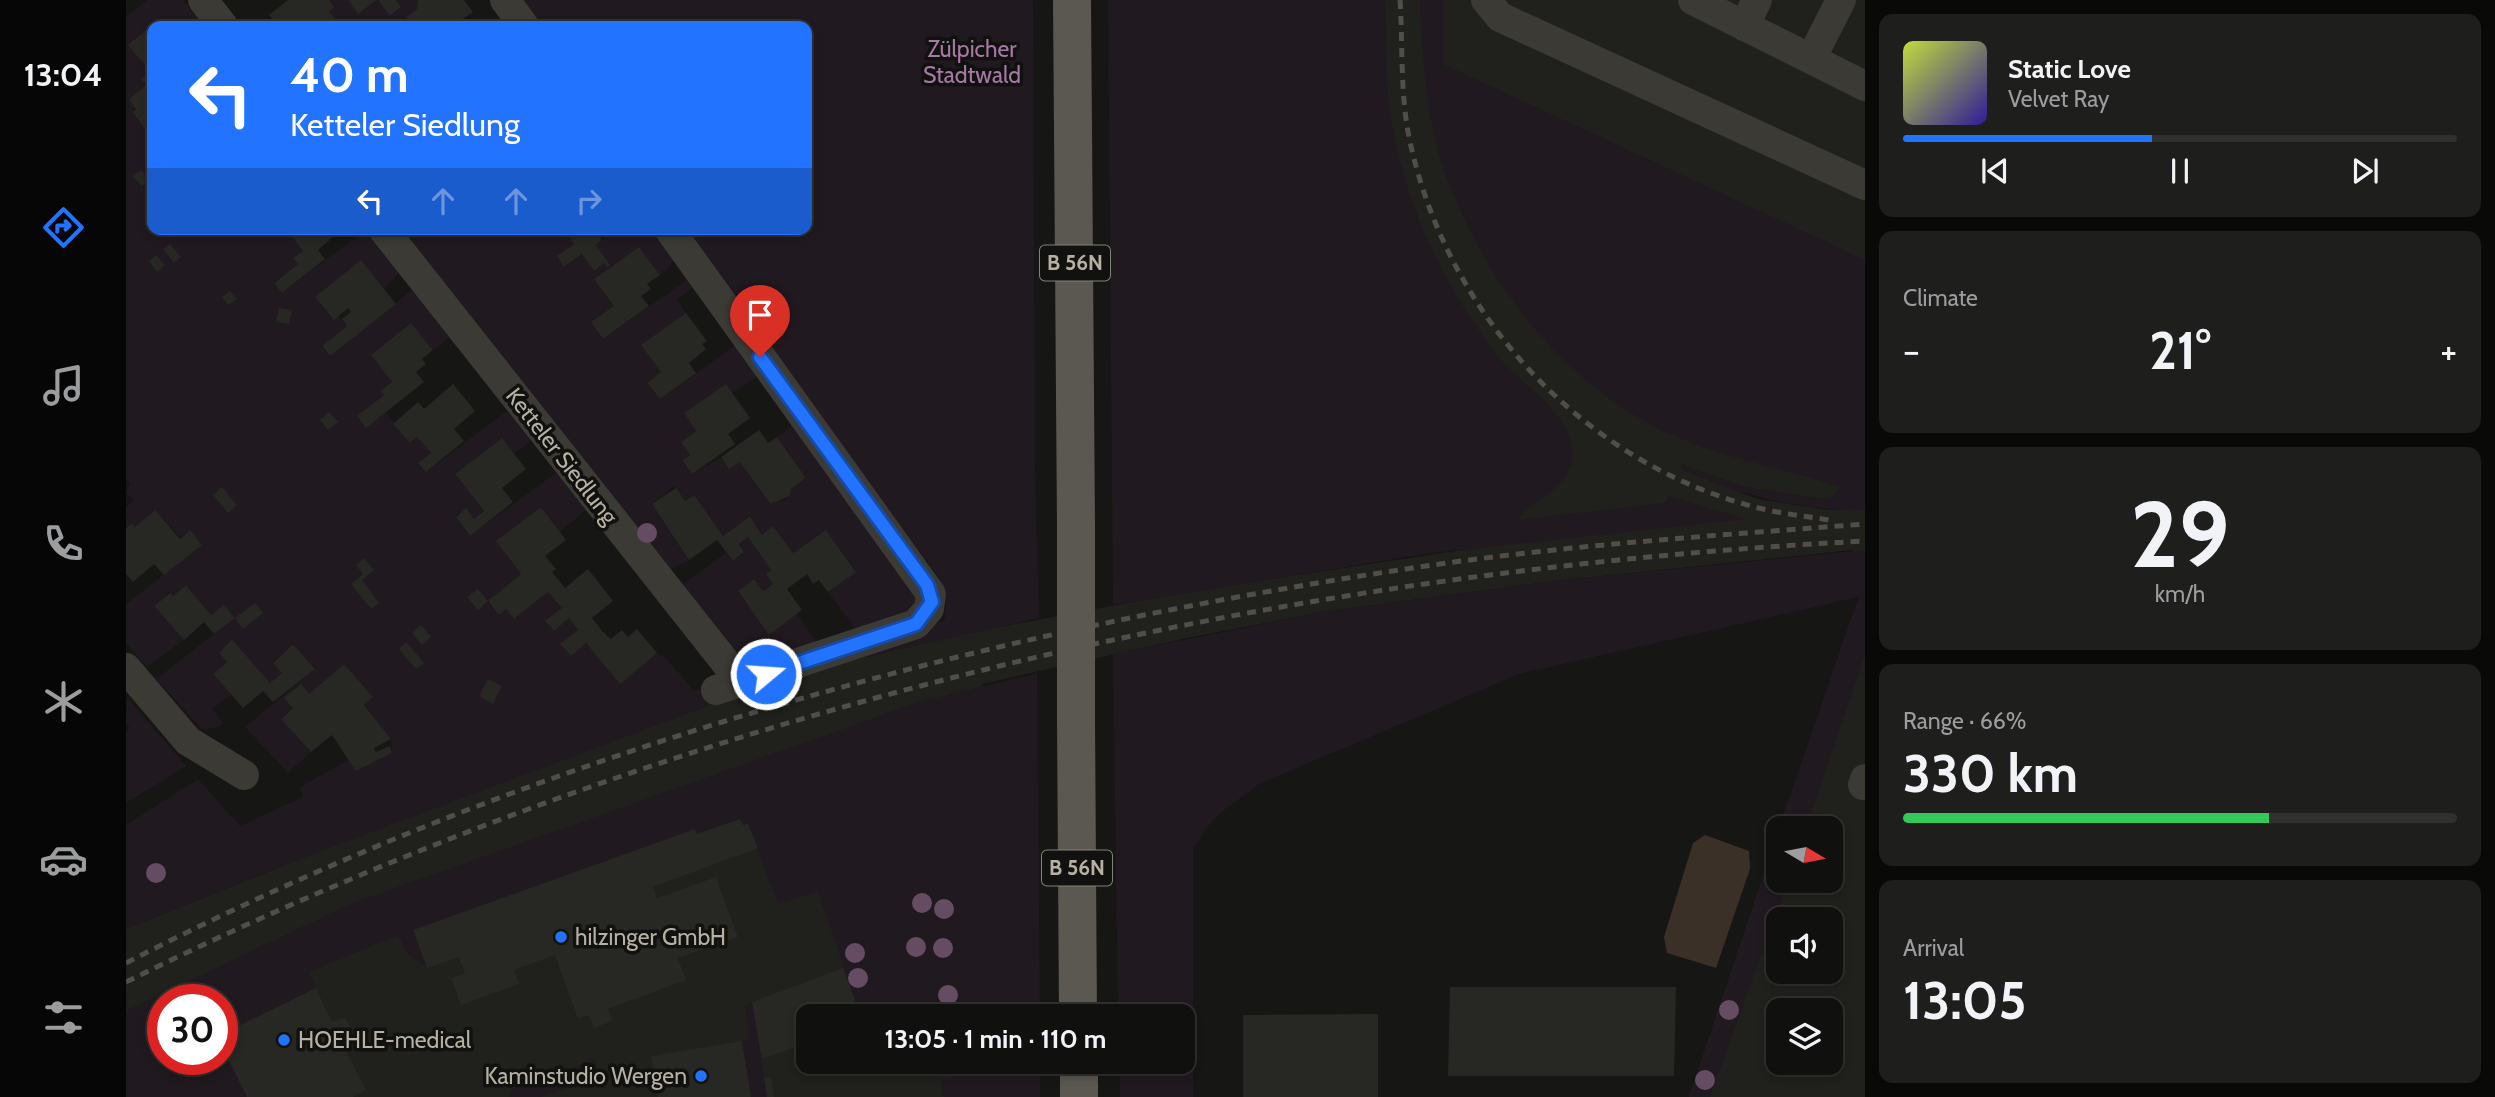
<!DOCTYPE html>
<html lang="en">
<head>
<meta charset="utf-8">
<style>
  :root { --surface:#10100f; --page:#1e1e1d; --text:#f1f3f6; --muted:#9c9d9e; --line:#30302f; --accent:#2273ff }
  body { margin:0; font-family:Cabin,sans-serif; background:var(--page); color:var(--text); height:100vh; display:flex; flex-direction:column; font-size:26px; white-space:nowrap }
  * { box-sizing:border-box; margin:0 }
  p { font-size:23px; color:var(--muted) }
  .icon { flex:none; width:38px; height:38px; fill:none; stroke:currentColor; stroke-width:2; stroke-linecap:round; stroke-linejoin:round }
  .map { position:relative; flex:1; overflow:hidden }
  .panel { display:flex; flex-direction:column; gap:14px; padding:14px; background:#090908; width:630px }
  .panel>* { flex:none }
  .hud { position:absolute; left:21px; top:21px; width:665px; height:214px; border-radius:14px; box-shadow:0 4px 10px #0003,0 0 0 2px var(--line); background:#2273ff; color:#fff; overflow:hidden }
  .needle { width:46px; rotate:100deg }
  .controls { position:absolute; left:1640px; top:816px; display:grid; gap:14px }
  .controls a { display:grid; place-items:center; width:77px; height:77px; border-radius:14px; background:var(--surface); box-shadow:0 4px 10px #0003,0 0 0 2px var(--line); font-size:35px }
  .speed { position:absolute; left:21px; top:984px; display:flex; gap:14px; font-size:35px; font-weight:700; text-align:center }
  .speed>* { display:grid; place-content:center; width:91px; height:91px; border-radius:50%; background:var(--surface); box-shadow:0 4px 10px #0003,0 0 0 2px var(--line); line-height:1 }
  .speed .limit { border:10px solid #d22; background:#fff; color:#111 }
  .pin { position:absolute; display:grid; place-items:center; width:60px; height:60px; color:#fff; margin:-72px -30px; border-radius:50% 50% 50% 0; rotate:-45deg; box-shadow:0 0 7px #0007 }
  .pin .icon { rotate:45deg }
  .me { position:absolute; width:77px; margin:-38px; rotate:72deg; stroke-linejoin:round; filter:drop-shadow(0 0 5px #0008) }
  .turn { display:flex; align-items:center; gap:24px; height:147px; padding:0 28px; font-size:32px }
  .turn .icon { width:91px; height:91px; stroke-width:2.5 }
  .turn b { display:block; font-size:49px; line-height:60px }
  .lanes { display:flex; align-items:center; height:66px; padding:0 28px; background:#0003; justify-content:center; gap:35px; direction:ltr }
  .lanes .off { opacity:.35 }
  .big { font-size:52px; font-weight:700; line-height:1.1 }
  .panel .card { flex:1; display:flex; flex-direction:column; justify-content:center; gap:10px; min-width:0; padding:0 24px; border-radius:14px; background:var(--page) }
  .panel .dial { align-items:center; gap:0 }
  .dial b { font-size:91px; line-height:1 }
  .song { display:flex; align-items:center; gap:21px }
  .cover { width:84px; height:84px; border-radius:10px; background:linear-gradient(135deg,hsl(70 70% 55%),hsl(250 70% 35%)) }
  .played { height:7px; border-radius:4px; background:linear-gradient(90deg,var(--accent) 45%,var(--line) 45%) }
  .keys { display:flex; justify-content:space-around; direction:ltr }
  .heat { display:flex; justify-content:space-between; align-items:center; font-size:38px; direction:ltr }
  .charge { height:10px; border-radius:5px; background:linear-gradient(90deg,#34c759 66%,var(--line) 0) }
  .trip { position:absolute; left:670px; top:1004px; width:399px; height:70px; border-radius:14px; background:var(--surface); box-shadow:0 4px 10px #0003,0 0 0 2px var(--line); font-weight:700; line-height:70px; text-align:center }
  main { display:flex; flex:1; min-height:0 }
  .menu { display:flex; flex-direction:column; width:126px; justify-content:space-around; align-items:center; background:#060606; color:var(--muted) }
  .menu .icon { width:49px; height:49px }
  .menu .selected { color:var(--accent) }
  .menu b { font-size:32px; color:var(--text) }
  .map>svg:first-child { display:block }
  .built { fill:#20201c; fill-rule:evenodd }
  .green { fill:#211920 }
  .water { fill:#3b3028 }
  .building { fill:#272723 }
  .lines { fill:none; stroke-linecap:round; stroke-linejoin:round }
  .minor { stroke:#3b3a34; stroke-width:30 }
  .major { stroke:#5a5850; stroke-width:38 }
  .rail { stroke:#504e47; stroke-width:5; stroke-dasharray:9 7; stroke-linecap:butt }
  .major-bridge { stroke:#5a5850; stroke-width:38 }
  .tree { fill:#654c63 }
  .route-casing { stroke:#164ba6; stroke-width:18 }
  .route { stroke:#2273ff; stroke-width:12 }
  .poi-dot { fill:#2273ff; stroke:#11110f; stroke-width:2.5 }
  .labels { text-anchor:middle; stroke-width:7; stroke-linejoin:round; paint-order:stroke }
  .shield { fill:#11110f; stroke:#858177; stroke-width:2 }
  .shield-label { font-size:21px; font-weight:bold; fill:#b7b1a4 }
  .park-label { font-size:23px; fill:#a579a3; stroke:#11110f }
  .street-label { font-size:23px; fill:#b7b1a4; stroke:#11110f }
  .poi-label { font-size:23px; fill:#b7b1a4; stroke:#11110f; text-anchor:start }
</style>
</head>
<body>
<main>
<nav class="menu">
<b>13:04</b>
<svg class="icon selected" aria-label="directions" viewBox="0 0 24 24"><path d="M12 3l9 9-9 9-9-9zM9 14v-3h6M13 9l2 2-2 2"/></svg>
<svg class="icon" aria-label="music" viewBox="0 0 24 24"><path d="M9 18V5l10-2v13"/><circle cx="6" cy="18" r="3"/><circle cx="16" cy="16" r="3"/></svg>
<svg class="icon" aria-label="phone" viewBox="0 0 24 24"><path d="M5 4h4l2 5-3 2q2 4 5 5l2-3 5 2v4C11 20 4 13 5 4z"/></svg>
<svg class="icon" aria-label="climate" viewBox="0 0 24 24"><path d="M12 3v18M4 7l16 10M4 17L20 7"/></svg>
<svg class="icon" aria-label="car" viewBox="0 0 24 24"><path d="M5 17H2v-5l4-1 3-4h7l3 4 3 1v5h-3M9 17h6M6 11h13"/><circle cx="7" cy="17" r="2"/><circle cx="17" cy="17" r="2"/></svg>
<svg class="icon" aria-label="filters" viewBox="0 0 24 24"><path d="M4 7h16M4 17h16"/><circle cx="9" cy="7" r="2"/><circle cx="15" cy="17" r="2"/></svg>
</nav>
<div class="map">
<svg width="1739" height="1097" viewBox="0 0 1739 1097">
  <rect width="100%" height="100%" fill="#161614"/>
  <path class="built" d="M1052 0H1739V484L1703 500 1618 487 1557 465 1555 469 1632 499 1703 510 1739 508V1097H1563L1652 831V880H1704V828H1653L1733 596 1726 550 1428 581 1197 612 1061 638 856 684V1017H682V1062H856L855 1097H0V929L404 766 700 666 836 634 1060 592 1395 541 1540 503 1207 546ZM1652 919H1704V971H1652ZM37 999H96V1059H37ZM1652 1010H1704V1062H1652Z"/>
  <path class="green" d="M21 0H57L78 26H38L33 20 3 45 24 71 15 79 20 85 3 99 10 108 6 113 20 130 26 125V229H100L104 235 111 229H160L177 251 172 264 148 282 156 293 239 230 274 272 258 288 189 297 207 319 213 316 221 326 196 347 204 356 286 290 324 337 307 350 285 323 245 355 266 382 255 391 258 395 231 417 240 427 260 412 284 443 291 437 305 453 292 463 300 472 381 411 407 439 388 454 376 438 329 474 358 511 348 519 340 509 330 516 343 536 430 473 461 509 434 532 415 507 371 541 395 574 362 602 373 615 380 609 388 619 422 592 436 608 420 622 428 631 443 618 452 630 435 644 445 655 460 643 494 683 531 653 541 659 568 691 587 684 592 702 150 868 0 929V825L72 779 114 826 177 797 174 787 224 759 230 771 266 753 265 739 238 705 247 697 218 664 155 718 185 752 162 773 119 727 189 669 167 644 147 662 156 673 144 683 106 639 93 653 101 662 87 674 105 695 86 709 97 723 90 728 76 729 30 679 109 618 98 605 85 615 60 585 47 596 43 593 28 606 58 640 21 667 0 643V604L76 545 64 531 54 537 29 510 9 527 6 523 0 528V507L8 501 0 492 4 483 0 479V17Z
    M203 0H222L232 14 252 0 264 16 275 7 270 0H292L291 9 281 17 287 26H214L203 11Z
    M388 0H907L909 464 913 618 700 666 818 621C822 603 819 593 812 576L552 229H681V26H407Z
    M982 0H1259C1260 37 1259 76 1264 112 1275 187 1305 261 1348 323 1356 335 1364 347 1373 358 1396 385 1440 410 1446 448 1452 486 1409 496 1391 520L1540 503 1543 496 1620 519 1305 553 987 605Z
    M1294 0H1317V64L1739 260V510C1670 509 1618 497 1555 469L1557 465 1618 487 1703 500 1715 487C1660 469 1601 459 1547 435 1444 390 1362 287 1323 183 1300 126 1297 61 1294 0Z
    M275 229H453L454 231 444 238 448 244 431 256 439 267 491 229H530L549 257 543 268 534 275 513 247 468 279 488 306 466 322 477 339 564 278 570 285 551 299 560 313 516 345 535 372 521 383 534 399 611 344 634 375 606 393 558 413 570 431 555 442 564 455 556 461 566 474 595 457 603 469 614 462 643 504 650 499 658 501 664 496 665 489 680 478 651 437 669 424 795 600 791 616 734 635 702 592 730 571 700 530 667 553 648 527 637 534 624 516 597 536 568 495 559 501 548 486 526 504 563 560 542 570Z
    M622 537 645 570 640 574 647 584 637 591 628 579 612 592 643 634 671 614 695 648 623 671 554 586 600 553 607 561 619 552 613 544Z
    M1739 550V655L1680 828H1653L1733 597 1393 674 1133 784 1089 817 1067 848V1097H994L993 1062H1057V1017H992L987 654 1197 612 1428 581Z
    M911 673 914 1017H735L692 891 652 904 622 824 617 825 613 819 571 834 569 829 288 930 301 968 281 953 272 935 183 972 190 988 96 1034V999H37V1059H96V1047L121 1097H0V1011L227 903 793 702Z
    M1 697 60 766 0 803V732L4 728 0 723Z
    M1652 831V880H1662L1584 1097H1563Z
    M626 1002 641 1097H625L616 1041 623 1038 619 1005Z
    M469 1060 472 1078 415 1097H383L386 1090Z
    M828 1062H914V1097H818L814 1080 827 1079Z"/>
  <path class="water" d="M1579 835 1623 851 1624 869 1590 968 1541 953 1538 937 1567 843Z"/>
  <path class="building" d="M162 0H203L208 7 203 11 214 26H152L143 15Z
    M222 0H251L232 14Z
    M252 0H270L275 7 264 16Z
    M292 0H338L347 12 326 26H287L280 17 291 9Z
    M33 20 38 26H26V125L20 130 6 112 10 109 3 99 20 85 15 79 24 71 2 45Z
    M15 170 23 180 16 186 7 176Z
    M160 229H206L201 233 206 238 192 250 199 259 156 293 148 283 172 264 167 258 177 251Z
    M453 229H469L476 240 470 245 484 265 481 267 478 263 468 271 456 254 438 267 431 256 448 244 444 238Z
    M44 244 55 257 48 263 37 249Z
    M513 247 534 275 521 284 525 289 515 296 523 306 477 339 465 322 488 306 468 279Z
    M30 255 39 265 31 272 23 261Z
    M235 260 270 304 204 356 196 346 221 326 216 319 225 312 222 308 208 320 189 297Z
    M104 291 111 299 102 305 96 297Z
    M153 308 166 310 163 324 150 322Z
    M560 313 581 341 576 344 580 349 563 363 570 373 534 399 521 383 535 372 515 345Z
    M285 323 307 350 296 359 300 364 290 372 298 382 240 428 231 416 258 395 254 391 266 382 245 355Z
    M327 384 349 411 328 429 338 441 300 472 292 463 305 453 291 437 284 443 267 424 292 402 298 409Z
    M600 384 624 418 602 434 609 444 566 474 556 460 564 455 555 442 570 431 558 413Z
    M203 412 212 422 202 430 194 420Z
    M633 430 642 443 651 437 680 478 665 489 664 496 644 504 614 462 603 469 595 457Z
    M376 438 400 469 376 488 387 502 344 536 330 517 340 508 348 519 358 511 329 474Z
    M96 487 111 505 102 513 87 495Z
    M550 488 559 501 568 495 597 536 624 516 636 535 647 526 667 553 700 530 730 572 702 592 693 580 687 584 681 574 661 589 676 610 643 635 612 591 628 579 637 591 647 584 640 574 645 570 622 537 613 544 618 552 607 561 591 540 563 560 526 504Z
    M415 507 440 540 419 556 430 569 426 572 439 588 462 569 487 601 466 618 476 631 485 639 496 630 502 637 511 629 531 653 494 684 460 643 445 656 434 644 452 630 443 618 428 631 419 621 436 608 422 592 388 619 380 609 373 615 362 601 352 610 341 597 352 589 362 601 395 574 370 541Z
    M29 510 54 539 64 530 76 545 38 575 28 564 7 582 0 574V528L6 523 9 527Z
    M238 558 248 570 236 580 253 603 245 609 225 584 237 574 230 565Z
    M60 585 85 615 98 605 109 618 88 634 78 622 58 640 28 606 44 593 47 596Z
    M129 603 137 613 117 629 109 618Z
    M295 625 305 637 296 645 286 633Z
    M106 639 144 683 156 673 147 663 167 644 189 669 147 702 137 691 117 708 87 674 101 662 93 653Z
    M280 642 298 663 290 669 273 649Z
    M218 664 247 697 238 705 265 739 248 748 250 752 264 746 266 753 230 771 206 735 185 752 155 719 167 708 158 698 175 684 183 694Z
    M362 679 376 686 367 704 353 696Z
    M614 819 617 825 622 824 632 848 527 887 531 898 590 877 612 937 552 958 560 980 482 1009 486 1021 468 1028 463 1015 452 1019 429 955 388 970 393 984 335 1005 325 978 339 973 333 957 301 968 287 930 569 829 571 834Z
    M717 968 735 1017H682V1043L636 1059 626 1002Z
    M1324 987H1550L1548 1076H1322Z
    M190 988 206 1022 215 1018 220 1019 227 1033 216 1043 240 1090 226 1097H121L96 1047V1034Z
    M1252 1014V1097H1117V1015Z
    M616 1041 625 1097H532L525 1056Z
    M645 1077 648 1097H641L638 1078Z"/>
  <g class="lines">
    <path class="minor" d="M77 0 97 26
      M379 0 398 26
      M1360 0 1374 17 1739 185
      M1567 0 1739 86
      M1618 26 1631 0
      M1685 59 1715 0
      M257 229 615 682
      M543 229 805 594 803 609 790 624 590 690
      M0 668 62 741 118 775
      M1737 785 1739 779"/>
    <path class="major" d="M946 0 950 526
      M950 719 952 1017
      M953 1062V1097"/>
    <path class="rail" d="M1274 0C1277 46 1274 92 1283 137 1319 311 1452 459 1625 506 1650 513 1677 516 1703 520
      M0 963C408 752 861 629 1314 564 1455 544 1597 535 1739 524
      M0 982C541 714 1137 572 1739 541"/>
    <path class="major-bridge" d="M950 526V719"/>
  </g>
  <g class="tree">
    <circle cx="521" cy="533" r="10"/>
    <circle cx="30" cy="873" r="10"/>
    <circle cx="796" cy="903" r="10"/>
    <circle cx="818" cy="909" r="10"/>
    <circle cx="790" cy="947" r="10"/>
    <circle cx="817" cy="948" r="10"/>
    <circle cx="729" cy="953" r="10"/>
    <circle cx="732" cy="978" r="10"/>
    <circle cx="822" cy="995" r="10"/>
    <circle cx="1603" cy="1010" r="10"/>
    <circle cx="1579" cy="1080" r="10"/>
  </g>
  <g class="lines">
    <g class="route-casing">
      <path id="route" d="M634 357 801 585 806 602 790 624 640 674"/>
    </g>
    <use href="#route" class="route"/>
  </g>
  <g class="poi-dot">
    <circle cx="435" cy="937" r="7"/>
    <circle cx="158" cy="1040" r="7"/>
    <circle cx="575" cy="1076" r="7"/>
  </g>
  <g class="labels">
    <g class="shield">
      <rect x="914" y="245.5" width="70" height="35" rx="5"/>
      <rect x="916" y="850.5" width="70" height="35" rx="5"/>
    </g>
    <g class="shield-label">
      <text x="949" y="270">B 56N</text>
      <text x="951" y="875">B 56N</text>
    </g>
    <g class="park-label">
      <text x="846" y="57">Zülpicher<tspan x="846" dy="26">Stadtwald</tspan></text>
    </g>
    <g class="street-label">
      <text transform="translate(436 456) rotate(52)" y="8">Ketteler Siedlung</text>
    </g>
    <g class="poi-label">
      <text x="449" y="945">hilzinger GmbH</text>
      <text x="172" y="1048">HOEHLE-medical</text>
      <text x="561" y="1084" text-anchor="end">Kaminstudio Wergen</text>
    </g>
  </g>
</svg>
<div class="controls">
<a><svg class="needle" viewBox="-14 -14 28 28"><path d="M0-13l5 13h-10z" fill="#e53935"/><path d="M0 13l5-13h-10z" fill="#9c9d9e"/></svg></a>
<a><svg class="icon" aria-label="sound" viewBox="0 0 24 24"><path d="M4 9h4l5-4v14l-5-4H4zM17 9q2 3 0 6"/></svg></a>
<a><svg class="icon" aria-label="layers" viewBox="0 0 24 24"><path d="M12 4l9 5-9 5-9-5zM3 14l9 5 9-5"/></svg></a>
</div>
<div class="speed"><div class="limit">30</div></div>
<div class="pin" style="left:634px;top:357px;background:#d93025"><svg class="icon" aria-label="arrive" viewBox="0 0 24 24"><path d="M6 21V4h12l-3 4 3 4H6"/></svg></div>
<svg class="me" style="left:640px;top:674px" viewBox="-20 -20 40 40"><circle r="17" fill="#2273ff" stroke="#fff" stroke-width="3"/><path d="M0-11L8 9 0 5-8 9z" fill="#fff"/></svg>
<div class="trip">13:05 · 1 min · 110 m</div>
<div class="hud">
<div class="turn"><svg class="icon" aria-label="left" viewBox="0 0 24 24"><path d="M17 20v-9H6M10 6l-5 5 5 5"/></svg><div><b>40 m</b>Ketteler Siedlung</div></div>
<div class="lanes"><svg class="icon" aria-label="left" viewBox="0 0 24 24"><path d="M17 20v-9H6M10 6l-5 5 5 5"/></svg><svg class="icon off" aria-label="ahead" viewBox="0 0 24 24"><path d="M12 20V5M6 11l6-6 6 6"/></svg><svg class="icon off" aria-label="ahead" viewBox="0 0 24 24"><path d="M12 20V5M6 11l6-6 6 6"/></svg><svg class="icon off" aria-label="right" viewBox="0 0 24 24"><path d="M7 20v-9h11M14 6l5 5-5 5"/></svg></div>
</div>
</div>
<section class="panel">
<div class="card">
<div class="song"><i class="cover"></i><div><b>Static Love</b><p>Velvet Ray</p></div></div>
<div class="played"></div>
<div class="keys"><svg class="icon" aria-label="previous" viewBox="0 0 24 24"><path d="M18 5L8 12l10 7zM5 5v14"/></svg><svg class="icon" aria-label="pause" viewBox="0 0 24 24"><path d="M8 5v14M16 5v14"/></svg><svg class="icon" aria-label="next" viewBox="0 0 24 24"><path d="M6 5l10 7-10 7zM19 5v14"/></svg></div>
</div>
<div class="card"><p>Climate</p>
<div class="heat"><a>−</a><b class="big">21°</b><a>+</a></div>
</div>
<div class="card dial"><b>29</b><p>km/h</p></div>
<div class="card"><p>Range · 66%</p><b class="big">330 km</b><div class="charge"></div></div>
<div class="card"><p>Arrival</p><b class="big">13:05</b></div>
</section>
</main>
</body>
</html>
